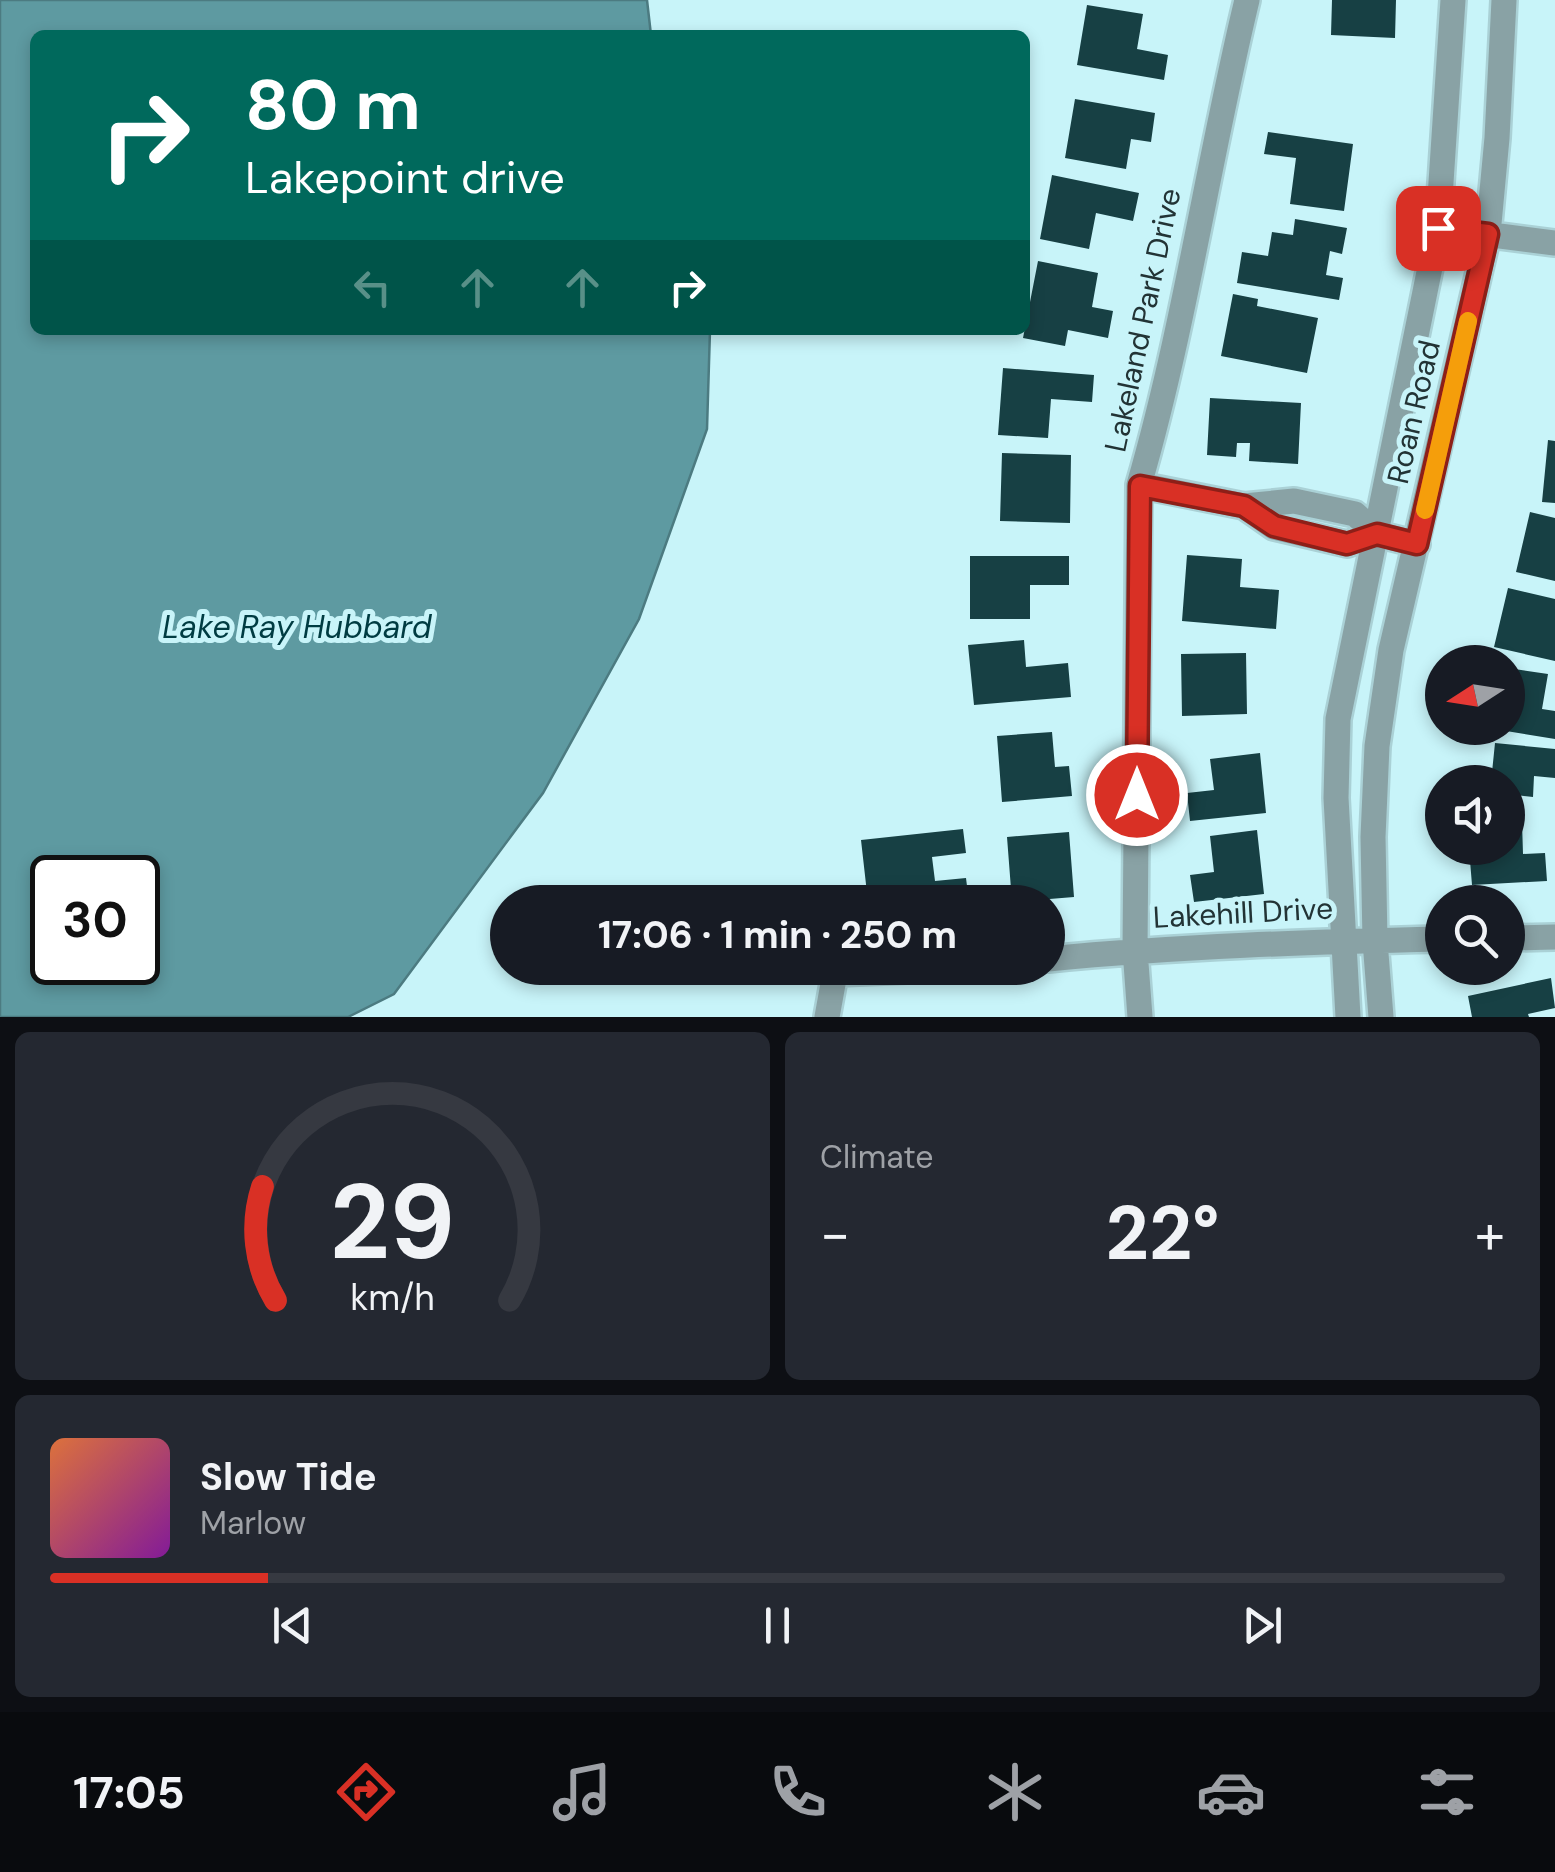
<!DOCTYPE html>
<html lang="en">
<head>
<meta charset="utf-8">
<style>
  :root { --surface:#171b24; --page:#242831; --text:#f1f3f6; --muted:#9ea1a6; --line:#363941; --accent:#d93025 }
  body { margin:0; font-family:"DM Sans",sans-serif; background:var(--page); color:var(--text); height:100vh; display:flex; flex-direction:column; font-size:38px; white-space:nowrap }
  * { box-sizing:border-box; margin:0 }
  p { font-size:32px; color:var(--muted) }
  .icon { flex:none; width:55px; height:55px; fill:none; stroke:currentColor; stroke-width:2; stroke-linecap:round; stroke-linejoin:round }
  .map { position:relative; height:1017px; overflow:hidden }
  .sheet { display:flex; flex-direction:column; gap:15px; padding:15px; background:#0d0f14; flex:1 }
  .sheet>* { flex:none }
  .hud { position:absolute; left:30px; top:30px; width:1000px; height:305px; border-radius:15px; box-shadow:0 5px 15px #0003; background:#00695c; color:#fff; overflow:hidden }
  .needle { width:65px; rotate:258deg }
  .buttons { position:absolute; left:1425px; top:645px; display:grid; gap:20px }
  .buttons a { display:grid; place-items:center; width:100px; height:100px; border-radius:50%; background:var(--surface); box-shadow:0 5px 15px #0003; font-size:50px }
  .speed { position:absolute; left:30px; top:855px; display:flex; gap:20px; font-size:50px; font-weight:700; text-align:center }
  .speed>* { display:grid; place-content:center; width:130px; height:130px; border-radius:50%; background:var(--surface); box-shadow:0 5px 15px #0003; line-height:1 }
  .speed .limit { border:5px solid #111; border-radius:15px; background:#fff; color:#111 }
  .pin { position:absolute; display:grid; place-items:center; width:85px; height:85px; color:#fff; margin:-42px; border-radius:20px; box-shadow:0 5px 15px #0006 }
  .me { position:absolute; width:110px; margin:-55px; rotate:0deg; stroke-linejoin:round; filter:drop-shadow(0 0 8px #0008) }
  .turn { display:flex; align-items:center; gap:35px; height:210px; padding:0 50px; font-size:45px }
  .turn .icon { width:130px; height:130px; stroke-width:2.5 }
  .turn b { display:block; font-size:70px; line-height:85px }
  .lanes { display:flex; align-items:center; height:95px; padding:0 50px; background:#0003; justify-content:center; gap:50px; direction:ltr }
  .lanes .off { opacity:.35 }
  .big { font-size:75px; font-weight:700; line-height:1.1 }
  .sheet .card { flex:1; display:flex; flex-direction:column; justify-content:center; gap:15px; min-width:0; padding:0 35px; border-radius:15px; background:var(--page) }
  .sheet .dial { align-items:center; gap:0 }
  .dial svg { height:260px; overflow:visible; fill:none; stroke:var(--line); stroke-width:7; stroke-linecap:round; text-anchor:middle }
  .dial text { fill:var(--text); stroke:none }
  .song { display:flex; align-items:center; gap:30px }
  .cover { width:120px; height:120px; border-radius:15px; background:linear-gradient(135deg,hsl(20 70% 55%),hsl(290 70% 35%)) }
  .played { height:10px; border-radius:5px; background:linear-gradient(90deg,var(--accent) 15%,var(--line) 15%) }
  .keys { display:flex; justify-content:space-around; direction:ltr }
  .heat { display:flex; justify-content:space-between; align-items:center; font-size:55px; direction:ltr }
  .sheet .tiles { flex:1; display:grid; gap:15px; grid-template-columns:1fr 1fr }
  .card:last-child { grid-column:span 2 }
  .trip { position:absolute; left:490px; top:885px; width:575px; height:100px; border-radius:50px; background:var(--surface); box-shadow:0 5px 15px #0003; font-weight:700; line-height:100px; text-align:center }
  .tabs { display:flex; height:160px; justify-content:space-around; align-items:center; background:#090b0e; color:var(--muted) }
  .tabs .icon { width:70px; height:70px }
  .tabs .selected { color:var(--accent) }
  .tabs b { font-size:45px; color:var(--text) }
  .map>svg:first-child { display:block }
  .water { fill:#5e9aa1; stroke:#4c7b81; stroke-width:2.5; fill-rule:evenodd }
  .building { fill:#174044 }
  .lines { fill:none; stroke-linecap:round; stroke-linejoin:round }
  .minor-casing { stroke:#aad1d6; stroke-width:30 }
  .minor { stroke:#89a2a5; stroke-width:25 }
  .route-casing { stroke:#8d1f18; stroke-width:25 }
  .route { stroke:#d93025; stroke-width:18 }
  .slow { stroke:#f59e0b; stroke-width:18 }
  .labels { text-anchor:middle; stroke-width:10; stroke-linejoin:round; paint-order:stroke }
  .street-label { font-size:30px; fill:#223335; stroke:#c8f4f9 }
  .water-label { font-size:32px; font-style:italic; fill:#003c42; stroke:#c8f4f9 }
</style>
</head>
<body>
<div class="map">
<svg width="1555" height="1017" viewBox="0 0 1555 1017">
  <rect width="100%" height="100%" fill="#c8f4f9"/>
  <path class="water" d="M0 0H647L651 35H35V330H710L707 429 639 619 543 793 394 994 348 1017H0ZM52 878H138V962H52Z"/>
  <path class="building" d="M1332 0H1396L1395 38 1331 35Z
    M1087 5 1143 14 1137 49 1168 55 1164 80 1077 65Z
    M1075 99 1155 113 1151 142 1131 139 1126 169 1065 158Z
    M1268 132 1353 144 1344 211 1290 204 1296 158 1264 154Z
    M1052 175 1139 193 1133 221 1096 213 1089 249 1040 239Z
    M1295 219 1347 228 1342 254 1330 251 1326 275 1343 278 1339 300 1237 283 1242 252 1268 256 1272 232 1293 235Z
    M1038 261 1098 273 1092 307 1113 311 1108 338 1068 330 1065 346 1023 338Z
    M1233 294 1258 299 1257 306 1318 318 1307 373 1221 356Z
    M1003 368 1094 375 1092 402 1051 399 1048 438 998 435Z
    M1210 398 1301 403 1298 464 1249 461 1250 443H1237L1236 457 1207 455Z
    M1548 440 1555 441V503L1542 502Z
    M1002 453 1071 455 1070 523 1000 521Z
    M1530 512 1555 518V581L1516 572Z
    M1187 555 1242 559 1240 587 1279 590 1276 629 1182 621Z
    M970 556H1069V585H1030V619H970Z
    M1508 588 1555 599V661L1494 647Z
    M1024 640 1026 667 1068 663 1071 697 974 705 968 645Z
    M1246 653 1247 714 1182 716 1181 654Z
    M1508 668 1548 674 1542 709 1555 711V739L1500 730 1508 728Z
    M1052 732 1055 767 1069 766 1072 796 1002 802 997 736Z
    M1495 743 1555 749V778L1534 776 1533 797 1508 794V782H1491Z
    M1260 753 1266 813 1190 821 1187 793 1214 790 1210 759Z
    M1522 822 1523 854 1545 853 1547 881 1472 885 1469 848H1508V823Z
    M963 829 966 853 932 857 935 881 966 878 969 902H868L861 840Z
    M1257 830 1264 894 1194 902 1190 875 1214 872 1210 836Z
    M1069 832 1074 897 1012 902 1007 837Z
    M1551 978 1555 1008 1528 1014 1529 1017H1472L1468 996Z"/>
  <g class="lines">
    <g class="minor-casing">
      <path id="minor" d="M1438 228 1555 243
        M1139 485 1244 506
        M1377 534 1347 544 1274 527 1244 506 1294 501 1355 514 1377 534 1417 544
        M1508 938 1555 937
        M1048 959C1179 946 1310 942 1442 939
        M827 1017 835 973 955 968
        M1140 1017 1135 950 1139 485C1185 326 1208 161 1247 0
        M1348 1017 1336 798 1338 719 1438 228 1453 0
        M1381 1017 1375 941 1373 837 1377 746 1391 650 1488 234 1497 138 1504 0"/>
    </g>
    <use href="#minor" class="minor"/>
  </g>
  <g class="lines">
    <g class="route-casing">
      <path id="route" d="M1137 795 1140 486 1244 506 1274 526 1347 544 1377 534 1417 544 1488 234 1438 228"/>
    </g>
    <use href="#route" class="route"/>
    <path class="slow" d="M1425 510 1468 321"/>
  </g>
  <g class="labels">
    <g class="street-label">
      <text transform="translate(1143 320) rotate(-78)" y="10">Lakeland Park Drive</text>
      <text transform="translate(1414 412) rotate(-77)" y="10">Roan Road</text>
      <text transform="translate(1243 913) rotate(-3)" y="10">Lakehill Drive</text>
    </g>
    <g class="water-label">
      <text x="297" y="638">Lake Ray Hubbard</text>
    </g>
  </g>
</svg>
<div class="buttons">
<a><svg class="needle" viewBox="-14 -14 28 28"><path d="M0-13l5 13h-10z" fill="#e53935"/><path d="M0 13l5-13h-10z" fill="#9ea1a6"/></svg></a>
<a><svg class="icon" aria-label="sound" viewBox="0 0 24 24"><path d="M4 9h4l5-4v14l-5-4H4zM17 9q2 3 0 6"/></svg></a>
<a><svg class="icon" aria-label="search" viewBox="0 0 24 24"><circle cx="10" cy="10" r="6"/><path d="M15 15l6 6"/></svg></a>
</div>
<div class="speed"><div class="limit">30</div></div>
<div class="pin" style="left:1438px;top:228px;background:#d93025"><svg class="icon" aria-label="arrive" viewBox="0 0 24 24"><path d="M6 21V4h12l-3 4 3 4H6"/></svg></div>
<svg class="me" style="left:1137px;top:795px" viewBox="-20 -20 40 40"><circle r="17" fill="#d93025" stroke="#fff" stroke-width="3"/><path d="M0-11L8 9 0 5-8 9z" fill="#fff"/></svg>
<div class="trip">17:06 · 1 min · 250 m</div>
<div class="hud">
<div class="turn"><svg class="icon" aria-label="right" viewBox="0 0 24 24"><path d="M7 20v-9h11M14 6l5 5-5 5"/></svg><div><b>80 m</b>Lakepoint drive</div></div>
<div class="lanes"><svg class="icon off" aria-label="left" viewBox="0 0 24 24"><path d="M17 20v-9H6M10 6l-5 5 5 5"/></svg><svg class="icon off" aria-label="ahead" viewBox="0 0 24 24"><path d="M12 20V5M6 11l6-6 6 6"/></svg><svg class="icon off" aria-label="ahead" viewBox="0 0 24 24"><path d="M12 20V5M6 11l6-6 6 6"/></svg><svg class="icon" aria-label="right" viewBox="0 0 24 24"><path d="M7 20v-9h11M14 6l5 5-5 5"/></svg></div>
</div>
</div>
<section class="sheet">
<div class="tiles">
<div class="card dial"><svg viewBox="0 0 100 80">
<path d="M14 69A42 42 0 1 1 86 69"/>
<path d="M14 69A42 42 0 0 1 10 34" stroke="#d93025"/>
<text x="50" y="56" font-size="32" font-weight="700">29</text>
<text x="50" y="72" font-size="11">km/h</text>
</svg></div>
<div class="card"><p>Climate</p>
<div class="heat"><a>−</a><b class="big">22°</b><a>+</a></div>
</div>
<div class="card">
<div class="song"><i class="cover"></i><div><b>Slow Tide</b><p>Marlow</p></div></div>
<div class="played"></div>
<div class="keys"><svg class="icon" aria-label="previous" viewBox="0 0 24 24"><path d="M18 5L8 12l10 7zM5 5v14"/></svg><svg class="icon" aria-label="pause" viewBox="0 0 24 24"><path d="M8 5v14M16 5v14"/></svg><svg class="icon" aria-label="next" viewBox="0 0 24 24"><path d="M6 5l10 7-10 7zM19 5v14"/></svg></div>
</div>
</div>
</section>
<nav class="tabs">
<b>17:05</b>
<svg class="icon selected" aria-label="directions" viewBox="0 0 24 24"><path d="M12 3l9 9-9 9-9-9zM9 14v-3h6M13 9l2 2-2 2"/></svg>
<svg class="icon" aria-label="music" viewBox="0 0 24 24"><path d="M9 18V5l10-2v13"/><circle cx="6" cy="18" r="3"/><circle cx="16" cy="16" r="3"/></svg>
<svg class="icon" aria-label="phone" viewBox="0 0 24 24"><path d="M5 4h4l2 5-3 2q2 4 5 5l2-3 5 2v4C11 20 4 13 5 4z"/></svg>
<svg class="icon" aria-label="climate" viewBox="0 0 24 24"><path d="M12 3v18M4 7l16 10M4 17L20 7"/></svg>
<svg class="icon" aria-label="car" viewBox="0 0 24 24"><path d="M5 17H2v-5l4-1 3-4h7l3 4 3 1v5h-3M9 17h6M6 11h13"/><circle cx="7" cy="17" r="2"/><circle cx="17" cy="17" r="2"/></svg>
<svg class="icon" aria-label="filters" viewBox="0 0 24 24"><path d="M4 7h16M4 17h16"/><circle cx="9" cy="7" r="2"/><circle cx="15" cy="17" r="2"/></svg>
</nav>
</body>
</html>
